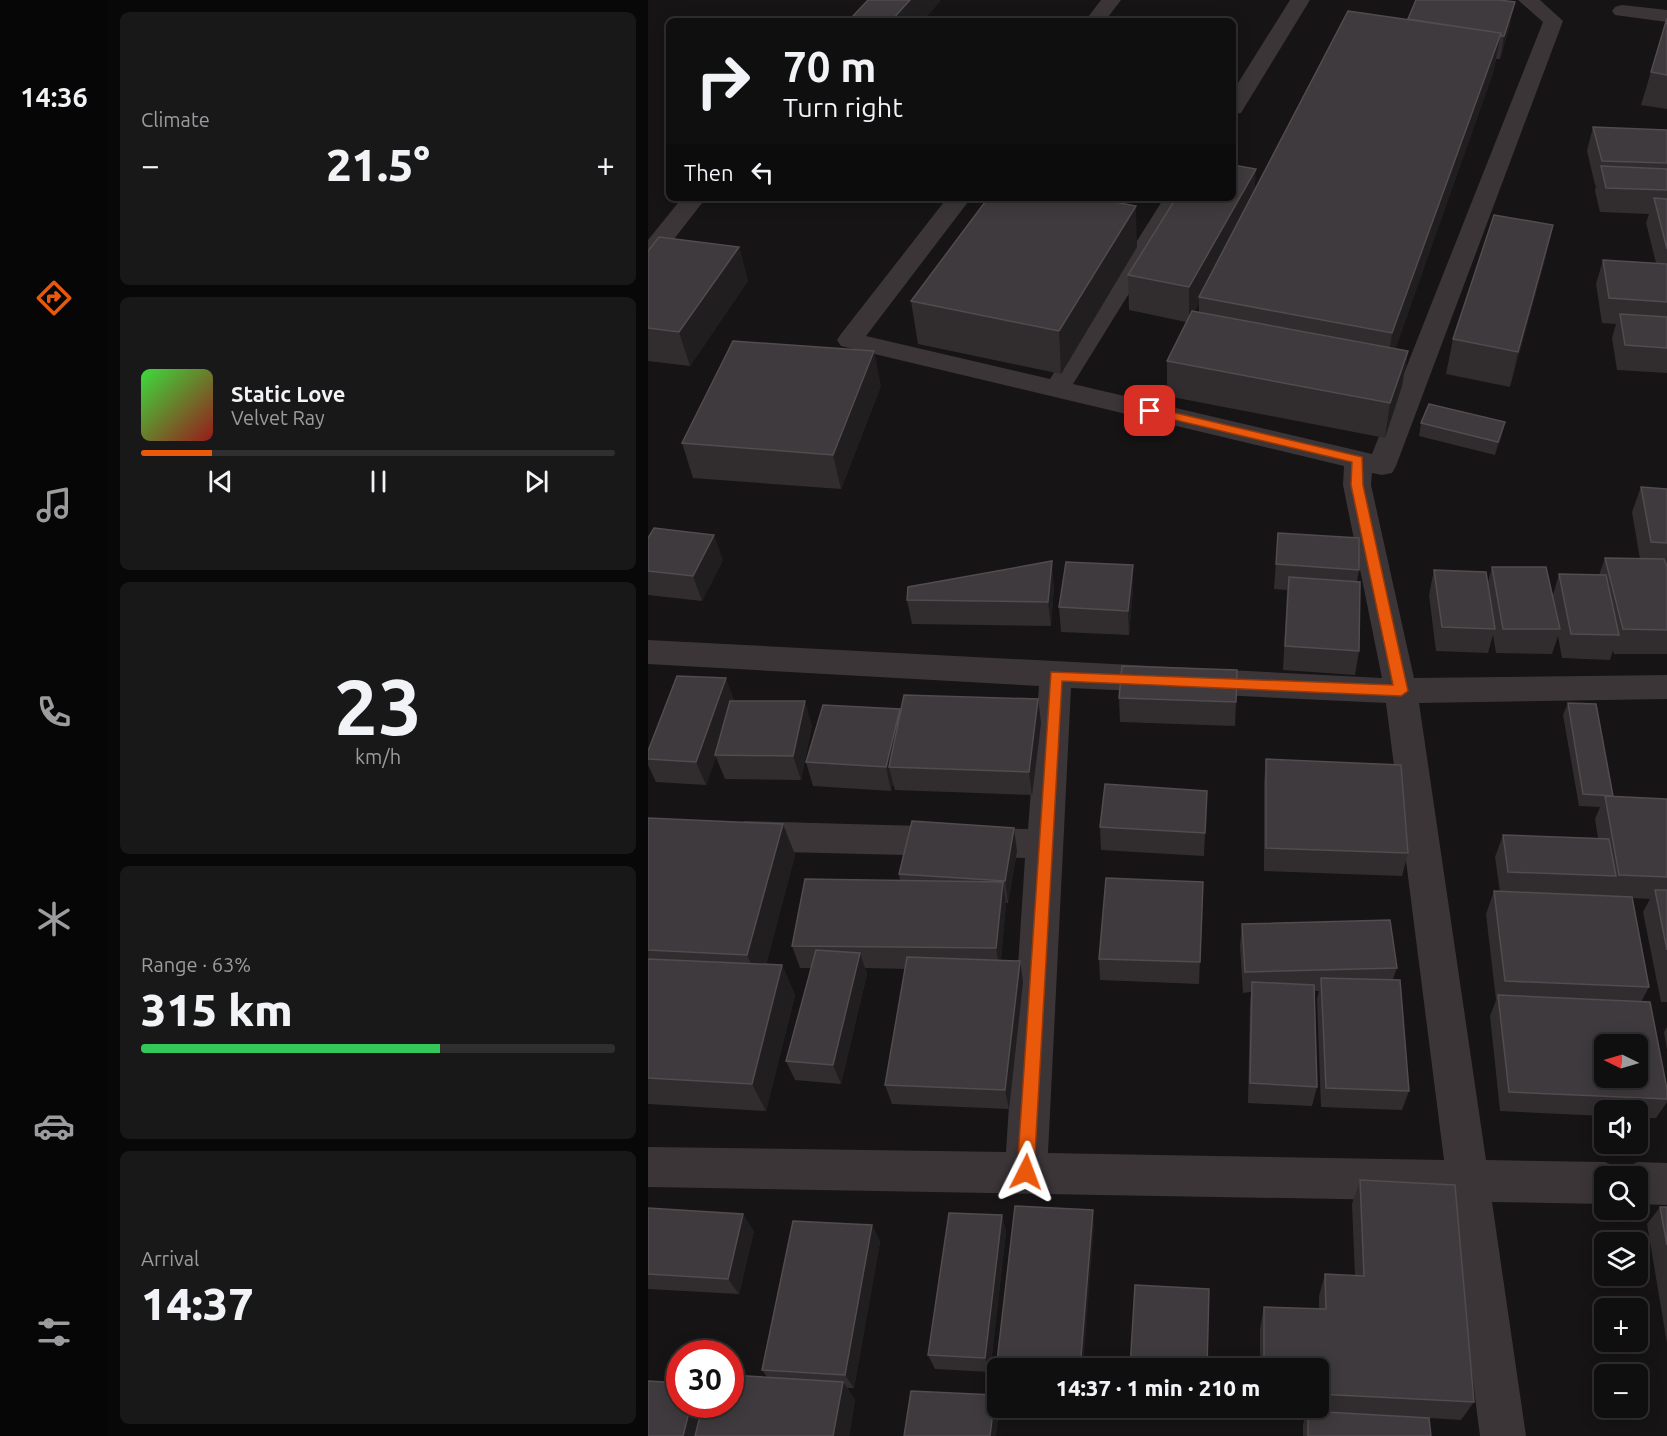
<!DOCTYPE html>
<html lang="en">
<head>
<meta charset="utf-8">
<style>
  :root { --surface:#100f10; --page:#191819; --text:#f1f3f6; --muted:#9c9c9f; --line:#302f30; --accent:#ea580c }
  body { margin:0; font-family:Ubuntu,sans-serif; background:var(--page); color:var(--text); height:100vh; display:flex; flex-direction:column; font-size:22px; white-space:nowrap }
  * { box-sizing:border-box; margin:0 }
  p { font-size:20px; color:var(--muted) }
  .icon { flex:none; width:33px; height:33px; fill:none; stroke:currentColor; stroke-width:2; stroke-linecap:round; stroke-linejoin:round }
  .map { position:relative; flex:1; overflow:hidden }
  .panel { display:flex; flex-direction:column; gap:12px; padding:12px; background:#090809; width:540px }
  .panel>* { flex:none }
  .top-card { position:absolute; left:18px; top:18px; width:570px; height:183px; border-radius:9px; box-shadow:0 3px 15px #0003,0 0 0 2px var(--line); background:#100f10; color:var(--text); overflow:hidden }
  .needle { width:39px; rotate:275deg }
  .buttons { position:absolute; left:946px; top:1034px; display:grid; gap:12px }
  .buttons a { display:grid; place-items:center; width:54px; height:54px; border-radius:9px; background:var(--surface); box-shadow:0 3px 15px #0003,0 0 0 2px var(--line); font-size:30px }
  .speed { position:absolute; left:18px; top:1340px; display:flex; gap:12px; font-size:30px; font-weight:700; text-align:center }
  .speed>* { display:grid; place-content:center; width:78px; height:78px; border-radius:50%; background:var(--surface); box-shadow:0 3px 15px #0003,0 0 0 2px var(--line); line-height:1 }
  .speed .limit { border:9px solid #d22; background:#fff; color:#111 }
  .pin { position:absolute; display:grid; place-items:center; width:51px; height:51px; color:#fff; margin:-26px; border-radius:12px; box-shadow:0 3px 9px #0006 }
  .me { position:absolute; width:66px; margin:-33px; rotate:3deg; stroke-linejoin:round; filter:drop-shadow(0 0 4px #0008) }
  .turn { display:flex; align-items:center; gap:21px; height:126px; padding:0 18px; font-size:27px }
  .turn .icon { width:78px; height:78px; stroke-width:2.5 }
  .turn b { display:block; font-size:42px; line-height:51px }
  .then { display:flex; align-items:center; height:57px; padding:0 18px; background:#0003; gap:12px; font-size:22px }
  .big { font-size:45px; font-weight:800; line-height:1.1 }
  .panel .card { flex:1; display:flex; flex-direction:column; justify-content:center; gap:9px; min-width:0; padding:0 21px; border-radius:9px; background:var(--page) }
  .panel .dial { align-items:center; gap:0 }
  .dial b { font-size:78px; line-height:1 }
  .song { display:flex; align-items:center; gap:18px }
  .cover { width:72px; height:72px; border-radius:9px; background:linear-gradient(135deg,hsl(120 70% 55%),hsl(0 70% 35%)) }
  .played { height:6px; border-radius:3px; background:linear-gradient(90deg,var(--accent) 15%,var(--line) 15%) }
  .keys { display:flex; justify-content:space-around; direction:ltr }
  .heat { display:flex; justify-content:space-between; align-items:center; font-size:33px; direction:ltr }
  .charge { height:9px; border-radius:4px; background:linear-gradient(90deg,#34c759 63%,var(--line) 0) }
  .trip { position:absolute; left:339px; top:1358px; width:342px; height:60px; border-radius:9px; background:var(--surface); box-shadow:0 3px 15px #0003,0 0 0 2px var(--line); font-weight:800; line-height:60px; text-align:center }
  main { display:flex; flex:1; min-height:0 }
  .tabs { display:flex; flex-direction:column; width:108px; justify-content:space-around; align-items:center; background:#060606; color:var(--muted) }
  .tabs .icon { width:42px; height:42px }
  .tabs .active { color:var(--accent) }
  .tabs b { font-size:27px; color:var(--text) }
  .map>svg:first-child { display:block }
  .lines { fill:none; stroke-linecap:round; stroke-linejoin:round }
  .minor { fill:#3b3538; fill-rule:evenodd }
  .wall { fill:#312d2f; fill-rule:evenodd }
  .shaded-wall { fill:#201e1f }
  .building { fill:#3f3a3d; stroke:#524b4f; stroke-width:1.5; fill-rule:evenodd }
  .route { fill:#ea580c; stroke:#983908; stroke-width:1.5 }
</style>
</head>
<body>
<main>
<nav class="tabs">
<b>14:36</b>
<svg class="icon active" aria-label="directions" viewBox="0 0 24 24"><path d="M12 3l9 9-9 9-9-9zM9 14v-3h6M13 9l2 2-2 2"/></svg>
<svg class="icon" aria-label="music" viewBox="0 0 24 24"><path d="M9 18V5l10-2v13"/><circle cx="6" cy="18" r="3"/><circle cx="16" cy="16" r="3"/></svg>
<svg class="icon" aria-label="phone" viewBox="0 0 24 24"><path d="M5 4h4l2 5-3 2q2 4 5 5l2-3 5 2v4C11 20 4 13 5 4z"/></svg>
<svg class="icon" aria-label="climate" viewBox="0 0 24 24"><path d="M12 3v18M4 7l16 10M4 17L20 7"/></svg>
<svg class="icon" aria-label="car" viewBox="0 0 24 24"><path d="M5 17H2v-5l4-1 3-4h7l3 4 3 1v5h-3M9 17h6M6 11h13"/><circle cx="7" cy="17" r="2"/><circle cx="17" cy="17" r="2"/></svg>
<svg class="icon" aria-label="filters" viewBox="0 0 24 24"><path d="M4 7h16M4 17h16"/><circle cx="9" cy="7" r="2"/><circle cx="15" cy="17" r="2"/></svg>
</nav>
<section class="panel">
<div class="card"><p>Climate</p>
<div class="heat"><a>−</a><b class="big">21.5°</b><a>+</a></div>
</div>
<div class="card">
<div class="song"><i class="cover"></i><div><b>Static Love</b><p>Velvet Ray</p></div></div>
<div class="played"></div>
<div class="keys"><svg class="icon" aria-label="previous" viewBox="0 0 24 24"><path d="M18 5L8 12l10 7zM5 5v14"/></svg><svg class="icon" aria-label="pause" viewBox="0 0 24 24"><path d="M8 5v14M16 5v14"/></svg><svg class="icon" aria-label="next" viewBox="0 0 24 24"><path d="M6 5l10 7-10 7zM19 5v14"/></svg></div>
</div>
<div class="card dial"><b>23</b><p>km/h</p></div>
<div class="card"><p>Range · 63%</p><b class="big">315 km</b><div class="charge"></div></div>
<div class="card"><p>Arrival</p><b class="big">14:37</b></div>
</section>
<div class="map">
<svg width="1019" height="1436" viewBox="0 0 1019 1436">
  <rect width="100%" height="100%" fill="#161415"/>
  <g class="lines">
    <path class="minor" d="M453 0H473L457 21H437Z
      M642 0H662L596 108 593 113 585 114V91Z
      M870 0H892L915 21 748 466 744 473 734 475 724 473 723 485 766 678 1019 675V699L771 703 838 1160 957 1162 972 1168 974 1172 975 1168 990 1162 1019 1163V1205L990 1204V1176H957V1204L844 1202 878 1436H832L802 1201 0 1187V1147L358 1152 377 858 97 851 85 846 79 836 85 826 97 821 380 829 391 686 0 664V640L734 678 695 485 696 466 193 346 189 340 193 334 299 198H323L218 336 402 379 516 198H540L425 384 724 454 895 22ZM423 688 738 703 796 1160 400 1153Z
      M974 5 1019 10V22L967 15 964 11 967 7Z
      M34 198H58L9 261 0 263V240Z"/>
  </g>
  <path class="wall" d="M293 0 275 21H206L205 16Z
    M1019 18V109L993 105Z
    M760 19 862 25 852 59H848L845 73 747 349 760 351 754 386 737 438 519 396V361L538 322 481 310 480 275 607 189ZM551 303V313L546 312Z
    M945 127 1019 130V373L969 370 964 338 968 324 954 323 948 284 955 260 1008 263 998 223 1001 214 952 212 947 191 948 185H947L939 151Z
    M905 225 897 260 862 387 798 374 805 339Z
    M91 247 100 281 42 366 0 361V251Z
    M489 247 413 374 270 344 263 301Z
    M233 386 193 489 45 478 34 443Z
    M773 423 854 435 847 455 771 436Z
    M993 487 1019 489V654H966L965 650 962 660 914 658 910 636 904 654 848 653 845 635 840 653 788 651 781 595 786 570 840 582 844 567 905 595 911 574 951 575 957 558 992 559 984 512Z
    M630 533 711 570 709 582 711 651 707 675 635 670 639 590 626 589Z
    M0 538 75 560 54 601 0 595Z
    M485 565V589L481 635 413 632 411 607Z
    M406 586 403 626 264 624 259 600Z
    M471 698 588 702 587 726 472 722Z
    M390 699 393 723 384 795 247 790 245 783 243 791 165 786 158 762 253 713Z
    M87 701 164 725 153 780 77 779 68 757 58 785 8 782 0 765V751Z
    M920 703 965 796V797L1019 799V1002H1013L995 912 1002 899 984 898 1001 987 993 1002 1019 1089V1102L1008 1118H990V1110H957V1116L852 1111 842 1016 848 1000 838 914 846 891 852 892 847 857 855 835 950 838 947 819 952 807 931 806 915 715Z
    M618 759 760 853 754 876 616 871V783Z
    M559 791 556 856 453 850 452 827Z
    M0 818 135 824 147 855 118 965H134L147 995 118 1111 0 1104Z
    M369 851 360 903H358L353 960 372 961 375 982 361 1109 244 1104 237 1085 257 969 217 968 219 974 193 1084 147 1080 138 1061 163 968H152L144 946 252 881 251 874Z
    M555 882 551 984 452 980 451 959Z
    M594 924 749 968 745 979 761 1091 754 1110 673 1107 669 999 671 991H666L669 1087 664 1106 600 1103 602 1003 603 992 595 993 592 946Z
    M1019 1027V1050L1016 1032Z
    M712 1180 826 1402 813 1420 781 1418 783 1436H655V1424L659 1412 612 1409V1407H670V1368H612V1328L616 1307 671 1309V1296L677 1274 707 1276 704 1204Z
    M1012 1207H1019V1343L999 1224Z
    M0 1208 106 1231 91 1294 0 1289Z
    M354 1215 358 1232 342 1372 287 1369 280 1355Z
    M224 1225 232 1242 206 1388H199L207 1400 201 1436H0L32 1404 119 1377 114 1370Z"/>
  <path class="shaded-wall" d="M262 0H293L275 21H243Z
    M867 2 862 25 852 59 856 36Z
    M853 33 845 73 738 376 744 333Z
    M608 169 606 203 551 297V303L541 322V287Z
    M488 206 489 247 413 374 411 331Z
    M905 225 897 260 862 387 870 352Z
    M91 247 100 281 42 366 31 332Z
    M226 351 233 386 193 489 185 455Z
    M760 351 754 386 737 438 742 403Z
    M857 422 854 435 847 455 850 442Z
    M66 535 75 560 54 601 45 576Z
    M404 561 406 586 403 626 400 602Z
    M485 565V589L481 635 480 611Z
    M78 678 87 702 67 755 68 757 58 785 48 762Z
    M390 699 393 723 384 795 381 772Z
    M157 701 164 725 153 780 145 756Z
    M252 709 257 733 241 767 245 783 243 791 238 767Z
    M135 824 147 855 113 985 99 955Z
    M366 828 369 851 360 903 357 881Z
    M355 882 358 904 352 970 348 948Z
    M212 953 219 974 193 1084 185 1065Z
    M372 961 375 982 361 1109 357 1090Z
    M134 965 147 995 118 1111 104 1084Z
    M445 1210 446 1227 435 1368H432Z
    M95 1214 106 1231 91 1294 80 1279Z
    M354 1215 358 1232 342 1372 337 1358Z
    M224 1225 232 1242 206 1388 197 1375Z
    M195 1382 207 1400 201 1436H185Z
    M347 1395 350 1403V1407H351L352 1408 348 1436H342Z
    M43 1404H66L58 1436H35Z"/>
  <path class="building" d="M220 0H262L243 21H237L205 16Z
    M768 0H851L867 2 856 36H852L853 33 760 19Z
    M700 11 853 33 744 333 551 297Z
    M1019 18V75L1003 72Z
    M945 127 1019 130V163L954 161Z
    M585 165 608 169 541 287 480 275 528 198H585Z
    M953 166 1019 169V190L958 188Z
    M340 198H446L488 206 411 331 263 301Z
    M1006 198 1019 199V249Z
    M846 215 905 225 870 352 805 339Z
    M11 237 91 247 31 332 0 328V251Z
    M955 260 1019 264V302L961 298Z
    M544 311 760 351 742 403 519 361Z
    M972 314 1019 317V348L977 345Z
    M85 341 226 351 185 455 34 443Z
    M781 404 857 422 850 442 773 423Z
    M993 487 1019 489V543L1003 542Z
    M6 528 66 535 45 576 0 571V538Z
    M630 533 711 538V570L628 564Z
    M957 558 1016 559 1019 567V630L975 629Z
    M404 561 400 602 259 600 260 587Z
    M418 562 485 565 480 611 411 607Z
    M844 567H898L912 629H855Z
    M786 570 838 572 847 629 794 627Z
    M911 574 958 575 971 635 923 634Z
    M641 577 712 582 711 651 637 646Z
    M474 666 589 670 588 702 471 698Z
    M29 676 78 678 48 762 0 759V751Z
    M256 695 390 699 381 772 241 767Z
    M82 701H157L145 756 67 755Z
    M920 703 948 704 965 796 935 794Z
    M175 705 252 709 238 767 158 762Z
    M618 759 753 765 760 853 618 848Z
    M457 784 559 791 557 833 452 827Z
    M957 796 1019 799V877L971 875Z
    M0 818 135 824 99 955 0 950Z
    M264 821 366 828 357 881 251 874Z
    M855 835 961 839 968 876 860 872Z
    M458 878 555 882 552 962 451 959Z
    M157 879 355 882 348 948 144 946Z
    M1007 890H1019V950Z
    M846 891 984 897 1001 987 857 981Z
    M742 920 749 968 597 972 594 924Z
    M168 950 212 953 185 1065 138 1061Z
    M259 957 372 961 357 1090 237 1085Z
    M0 959 134 965 104 1084 0 1078Z
    M673 978 752 980 761 1091 678 1088Z
    M604 982 666 985 669 1087 602 1083Z
    M850 995 1002 1002 1019 1089V1099L861 1092ZM957 1044H990V1077H957Z
    M712 1180 807 1185 826 1402 670 1394V1368H616V1307L678 1309 677 1274 716 1276Z
    M367 1206 445 1210 432 1368H350V1370H348Z
    M1012 1207H1019V1245Z
    M0 1208 95 1214 80 1279 0 1274Z
    M301 1213 354 1215 337 1358 280 1355Z
    M145 1221 224 1225 197 1375 114 1370Z
    M487 1285 561 1289 559 1368H482Z
    M82 1375 195 1382 185 1436H47L55 1404H82Z
    M0 1381 32 1383V1404H43L35 1436H0Z
    M263 1391 347 1395 342 1436H256Z
    M660 1411 781 1418 783 1436H660Z"/>
  <path class="route" d="M502 407 714 457 715 485 760 691 753 696 414 681 386 1172 384 1178 378 1181 372 1178 369 1172 403 672 745 685 703 485 704 462 498 413V408Z"/>
</svg>
<div class="buttons">
<a><svg class="needle" viewBox="-14 -14 28 28"><path d="M0-13l5 13h-10z" fill="#e53935"/><path d="M0 13l5-13h-10z" fill="#9c9c9f"/></svg></a>
<a><svg class="icon" aria-label="sound" viewBox="0 0 24 24"><path d="M4 9h4l5-4v14l-5-4H4zM17 9q2 3 0 6"/></svg></a>
<a><svg class="icon" aria-label="search" viewBox="0 0 24 24"><circle cx="10" cy="10" r="6"/><path d="M15 15l6 6"/></svg></a>
<a><svg class="icon" aria-label="layers" viewBox="0 0 24 24"><path d="M12 4l9 5-9 5-9-5zM3 14l9 5 9-5"/></svg></a>
<a>+</a>
<a>−</a>
</div>
<div class="speed"><div class="limit">30</div></div>
<div class="pin" style="left:502px;top:411px;background:#d93025"><svg class="icon" aria-label="arrive" viewBox="0 0 24 24"><path d="M6 21V4h12l-3 4 3 4H6"/></svg></div>
<svg class="me" style="left:378px;top:1172px" viewBox="-20 -20 40 40"><path d="M0-17L14 15 0 8-14 15z" fill="#ea580c" stroke="#fff" stroke-width="4"/></svg>
<div class="trip">14:37 · 1 min · 210 m</div>
<div class="top-card">
<div class="turn"><svg class="icon" aria-label="right" viewBox="0 0 24 24"><path d="M7 20v-9h11M14 6l5 5-5 5"/></svg><div><b>70 m</b>Turn right</div></div>
<div class="then">Then<svg class="icon" aria-label="left" viewBox="0 0 24 24"><path d="M17 20v-9H6M10 6l-5 5 5 5"/></svg></div>
</div>
</div>
</main>
</body>
</html>
